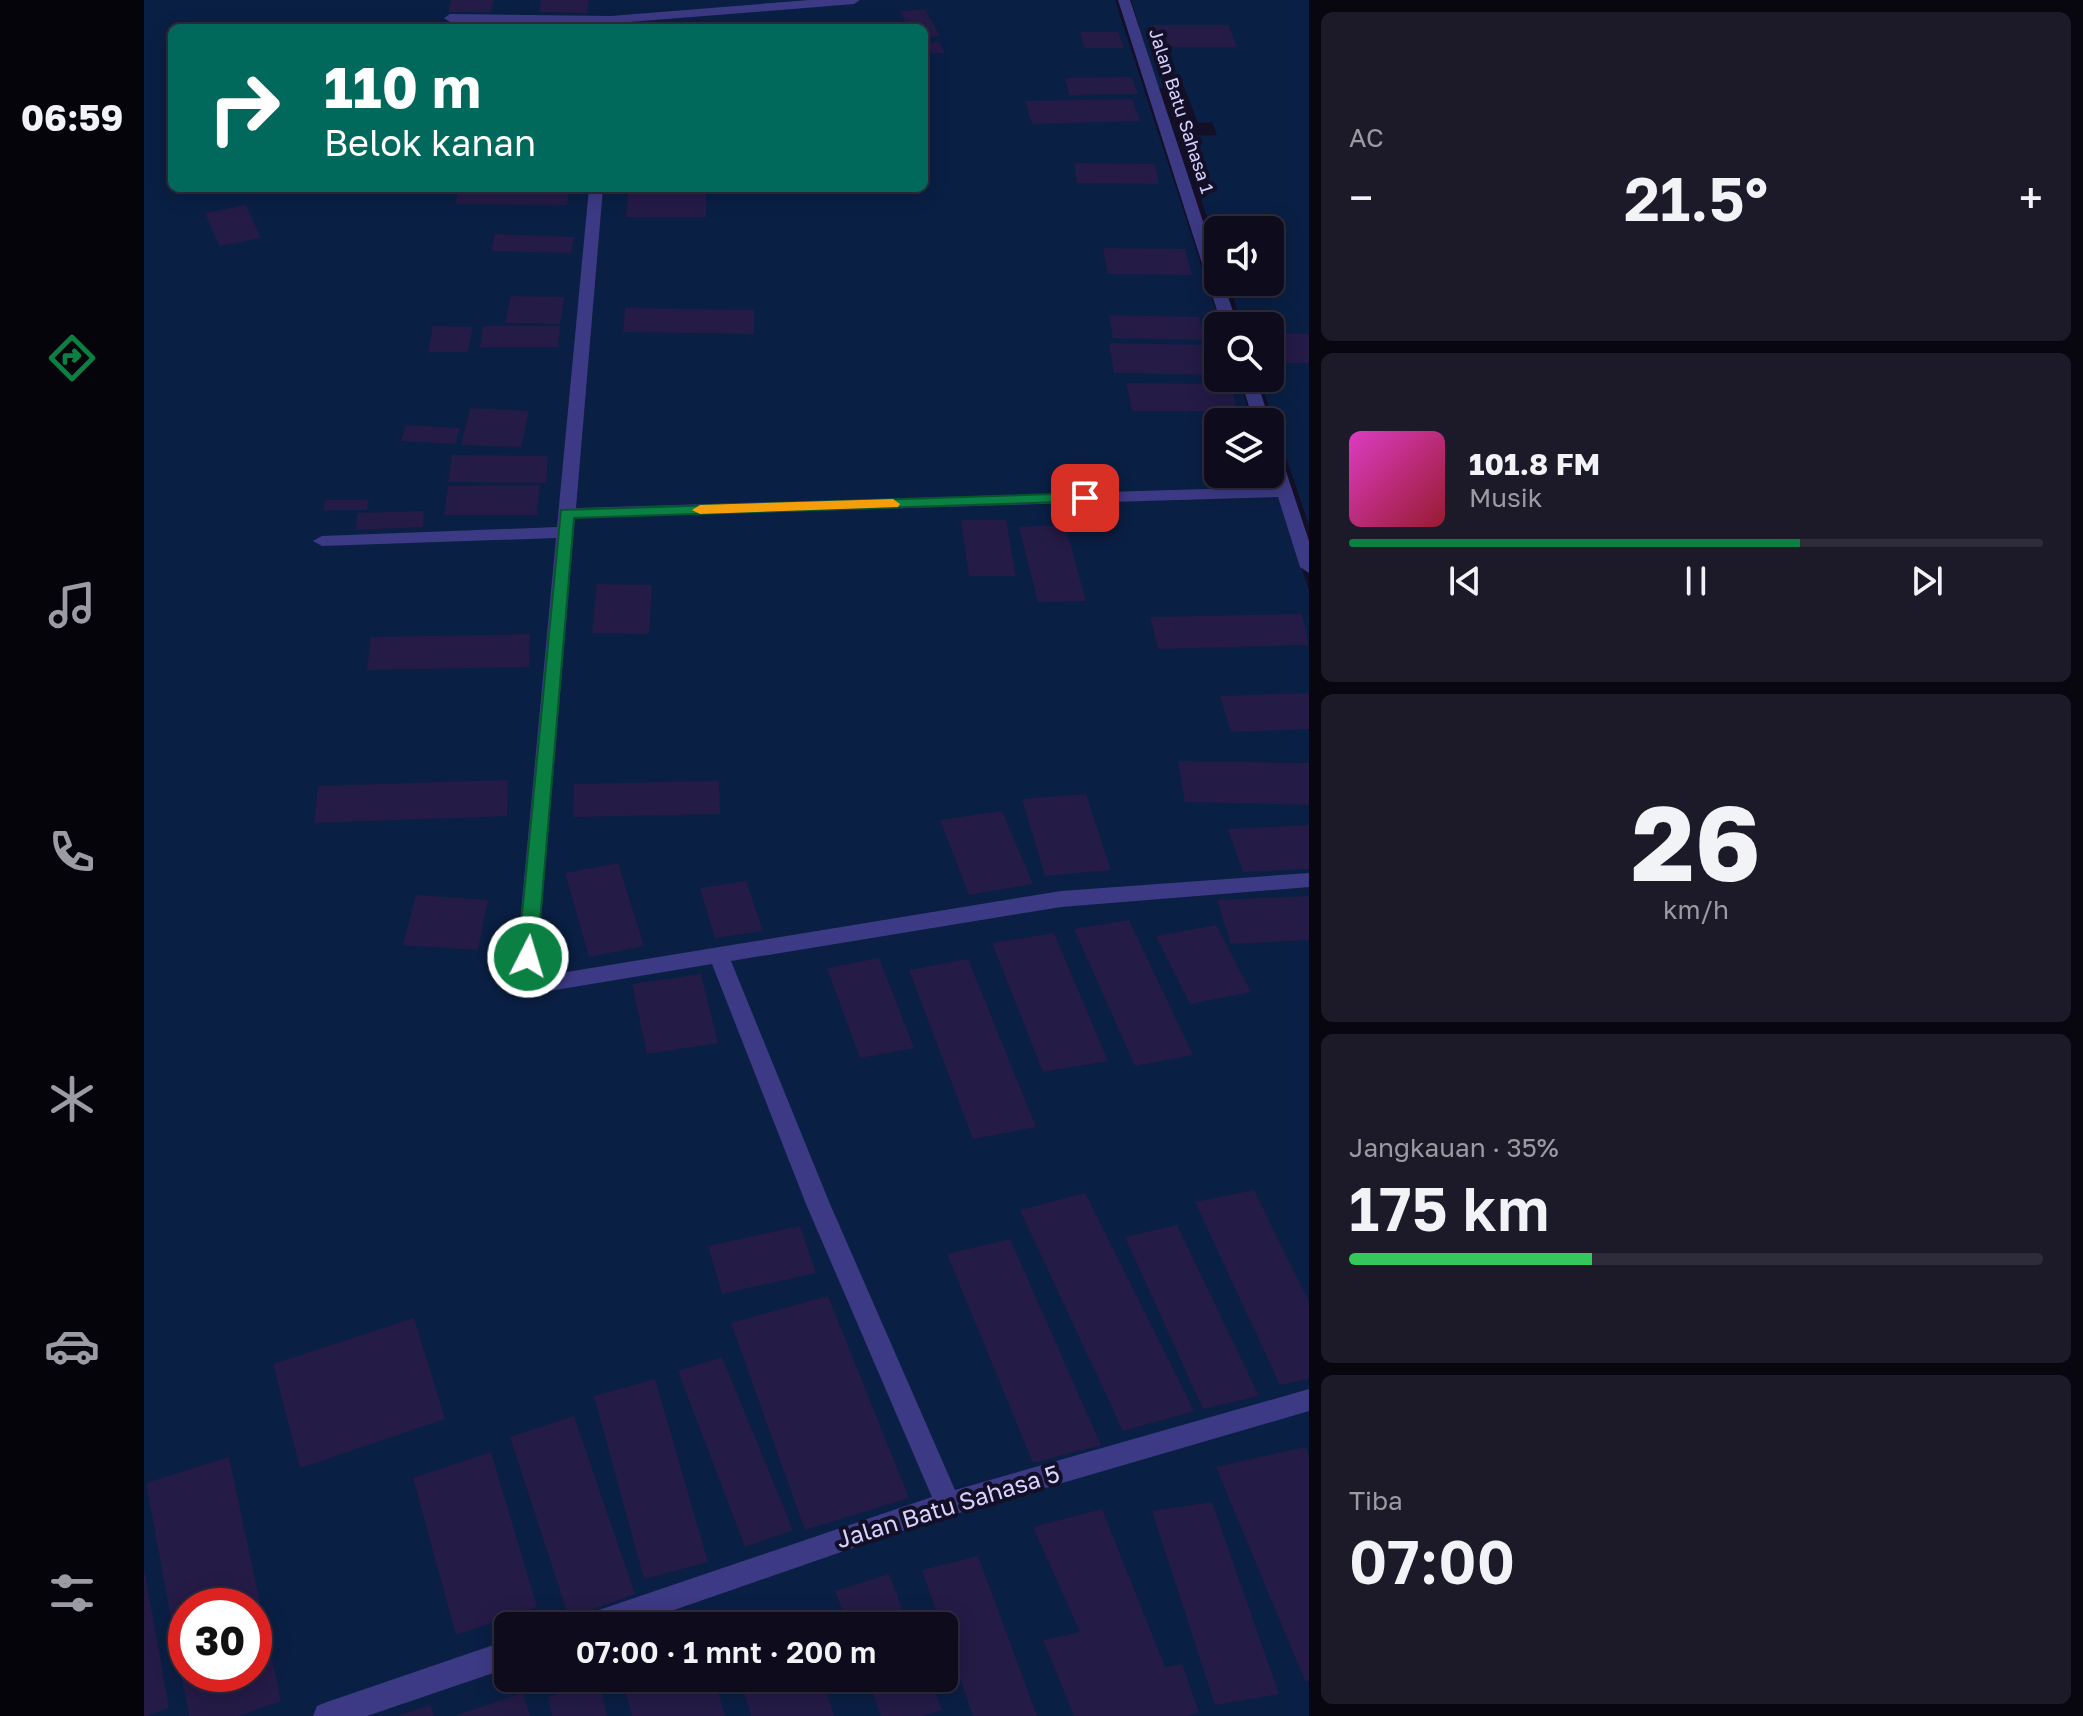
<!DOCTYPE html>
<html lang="id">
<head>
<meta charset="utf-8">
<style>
  :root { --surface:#0e0b1c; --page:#1c1929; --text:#f1f3f6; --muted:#9b9ba3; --line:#2e2b3b; --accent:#0b8043 }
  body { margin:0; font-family:"Golos Text",sans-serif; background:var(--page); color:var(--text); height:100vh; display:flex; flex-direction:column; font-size:30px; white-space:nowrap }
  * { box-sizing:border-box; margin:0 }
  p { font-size:26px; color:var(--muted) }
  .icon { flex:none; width:44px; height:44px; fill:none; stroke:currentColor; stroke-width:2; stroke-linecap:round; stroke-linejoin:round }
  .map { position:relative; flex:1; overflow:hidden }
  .sheet { display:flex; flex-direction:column; gap:12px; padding:12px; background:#08060f; width:774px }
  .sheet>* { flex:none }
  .hud { position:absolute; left:24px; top:24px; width:760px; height:168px; border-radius:12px; box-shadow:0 4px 20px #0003,0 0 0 2px var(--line); background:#00695c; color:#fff; overflow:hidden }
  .fabs { position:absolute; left:1060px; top:216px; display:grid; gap:16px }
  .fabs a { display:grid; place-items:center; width:80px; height:80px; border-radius:12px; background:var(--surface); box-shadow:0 4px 20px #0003,0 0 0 2px var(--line); font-size:40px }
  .speed { position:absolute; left:24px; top:1588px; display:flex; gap:16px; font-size:40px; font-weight:700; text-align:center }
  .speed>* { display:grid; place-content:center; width:104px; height:104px; border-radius:50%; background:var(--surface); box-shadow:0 4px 20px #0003,0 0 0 2px var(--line); line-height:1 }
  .speed .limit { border:12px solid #d22; background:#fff; color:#111 }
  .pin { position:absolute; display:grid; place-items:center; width:68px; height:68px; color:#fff; margin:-34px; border-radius:16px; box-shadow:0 4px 12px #0006 }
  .me { position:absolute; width:88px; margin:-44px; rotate:5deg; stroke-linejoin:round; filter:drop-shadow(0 0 6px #0008) }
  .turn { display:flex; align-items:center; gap:28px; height:168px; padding:0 24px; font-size:36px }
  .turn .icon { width:104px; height:104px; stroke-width:2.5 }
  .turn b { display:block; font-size:56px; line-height:68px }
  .big { font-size:60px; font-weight:600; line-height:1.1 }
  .sheet .tile { flex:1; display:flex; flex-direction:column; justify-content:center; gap:12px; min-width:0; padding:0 28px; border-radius:12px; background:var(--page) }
  .sheet .dial { align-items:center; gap:0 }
  .dial b { font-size:104px; line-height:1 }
  .song { display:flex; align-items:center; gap:24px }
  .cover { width:96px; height:96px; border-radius:12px; background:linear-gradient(135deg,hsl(310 70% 55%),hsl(350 70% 35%)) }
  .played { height:8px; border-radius:4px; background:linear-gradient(90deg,var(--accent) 65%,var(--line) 65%) }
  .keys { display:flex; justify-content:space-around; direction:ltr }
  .heat { display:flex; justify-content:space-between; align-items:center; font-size:44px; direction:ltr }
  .charge { height:12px; border-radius:6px; background:linear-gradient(90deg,#34c759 35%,var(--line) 0) }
  .trip { position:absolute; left:350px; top:1612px; width:464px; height:80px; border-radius:12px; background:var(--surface); box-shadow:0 4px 20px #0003,0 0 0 2px var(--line); font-weight:600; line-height:80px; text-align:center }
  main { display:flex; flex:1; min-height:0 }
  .tab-bar { display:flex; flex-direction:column; width:144px; justify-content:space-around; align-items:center; background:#06040b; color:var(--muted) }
  .tab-bar .icon { width:56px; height:56px }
  .tab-bar .on { color:var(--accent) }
  .tab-bar b { font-size:36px; color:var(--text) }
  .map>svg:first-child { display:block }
  .water { fill:#0a1f44; fill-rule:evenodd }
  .pier { fill:#130f26 }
  .building { fill:#241b47; fill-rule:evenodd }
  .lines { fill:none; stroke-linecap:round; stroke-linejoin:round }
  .minor { fill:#3d3a85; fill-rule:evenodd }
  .route { fill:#0b8043; stroke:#07532c; stroke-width:2 }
  .slow { fill:#f59e0b }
  .labels { text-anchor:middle; stroke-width:8; stroke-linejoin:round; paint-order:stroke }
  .far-street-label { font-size:18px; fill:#d9d4ff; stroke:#130f26 }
  .near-street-label { font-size:24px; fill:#d9d4ff; stroke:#130f26 }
</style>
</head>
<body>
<main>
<nav class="tab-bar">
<b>06:59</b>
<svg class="icon on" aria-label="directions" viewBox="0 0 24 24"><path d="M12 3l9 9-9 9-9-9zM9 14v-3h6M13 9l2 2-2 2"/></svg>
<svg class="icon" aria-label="music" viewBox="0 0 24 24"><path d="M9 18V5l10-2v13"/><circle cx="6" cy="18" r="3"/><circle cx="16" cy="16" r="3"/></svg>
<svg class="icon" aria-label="phone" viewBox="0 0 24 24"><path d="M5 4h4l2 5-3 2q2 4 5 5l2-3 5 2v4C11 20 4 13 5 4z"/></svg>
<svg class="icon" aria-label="climate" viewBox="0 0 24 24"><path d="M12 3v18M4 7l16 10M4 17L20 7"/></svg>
<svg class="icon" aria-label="car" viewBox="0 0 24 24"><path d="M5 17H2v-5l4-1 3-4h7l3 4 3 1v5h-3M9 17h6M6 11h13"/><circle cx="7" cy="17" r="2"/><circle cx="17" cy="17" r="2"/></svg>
<svg class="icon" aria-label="filters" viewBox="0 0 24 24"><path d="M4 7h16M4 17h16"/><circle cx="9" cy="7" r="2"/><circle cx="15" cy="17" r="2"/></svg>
</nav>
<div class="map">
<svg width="1165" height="1716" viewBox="0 0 1165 1716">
  <rect width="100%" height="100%" fill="#130f26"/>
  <path class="water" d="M0 0H1165V1716H0ZM28 28H780V188H28ZM1074 230H1126V282H1074ZM1074 326H1126V378H1074ZM1074 422H1126V474H1074ZM42 1606H110V1674H42ZM364 1626H800V1678H364Z"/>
  <path class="pier" d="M971 0H987L1014 88 1040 87 1054 123 1068 122 1073 135 1037 136 1074 251V282H1084L1098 326H1077Z
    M1094 378H1115L1165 525V590L1126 473V422H1109Z"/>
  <path class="building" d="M307 0H350L347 12H304Z
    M397 0H445L443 13 395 12Z
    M781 9 796 36 780 38V28H764L756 11Z
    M644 22 647 28H613L612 24Z
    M1005 25H1085L1093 47H1012Z
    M936 32H974L980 48H940Z
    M795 42 801 53 780 54V43Z
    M988 77 994 94 925 95 921 78Z
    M988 99 996 121 888 124 881 101Z
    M930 163 1011 164 1015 184 933 183Z
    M315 188H426L423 205 311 204Z
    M484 194H562V217H482Z
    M102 205 117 238 75 246 61 213Z
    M351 234 430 237 427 253 347 251Z
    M959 248 1041 249 1048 275 964 274Z
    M367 296 420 297 416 324 361 323Z
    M481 308 610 310V334L479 332Z
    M965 315 1055 317 1060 340 969 338Z
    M289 326 329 327 324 352H284Z
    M339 326H416L414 347H336Z
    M1126 334H1165V363H1128Z
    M965 343 1066 345 1074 375 970 373Z
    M982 383 1086 384 1094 411H988Z
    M326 408 385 411 377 447 317 445Z
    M262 425 316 428 311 444 257 441Z
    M308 455 404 456 402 483 304 482Z
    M396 485 393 515H300L304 486Z
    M181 500H224L223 510H179Z
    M280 511 279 527 212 530 213 513Z
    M817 520H862L872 576H825Z
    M921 525 942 601 894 602 875 527Z
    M453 584 508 585 505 634 448 633Z
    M1158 614 1165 645 1014 649 1006 617Z
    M386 634 385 667 223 670 227 637Z
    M1165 693V729L1087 732 1076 696Z
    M1034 761 1165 763V805L1041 802Z
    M364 780 363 816 170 823 174 786Z
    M575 781 576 814 429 817 430 784Z
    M942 794 967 870 901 876 878 799Z
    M858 811 889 884 825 895 796 820Z
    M1165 825V869L1099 872 1084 829Z
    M474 863 500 946 445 957 421 873Z
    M602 881 619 931 571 938 556 888Z
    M272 895 344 900 334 950 259 945Z
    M1165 896V940L1087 944 1073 900Z
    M985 920 1049 1055 991 1066 930 929Z
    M1072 925 1107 992 1046 1004 1012 936Z
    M910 933 964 1061 899 1072 848 943Z
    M735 958 770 1048 716 1058 683 968Z
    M824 959 892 1127 829 1139 765 970Z
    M557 974 574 1043 503 1054 488 984Z
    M1110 1190 1165 1302V1379L1136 1385 1051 1202Z
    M941 1193 1050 1411 979 1431 876 1210Z
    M1033 1225 1115 1396 1059 1409 981 1237Z
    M656 1226 672 1273 578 1294 564 1246Z
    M866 1239 957 1445 889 1463 803 1254Z
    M684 1296 765 1498 661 1530 587 1323Z
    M270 1318 301 1419 156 1468 129 1364Z
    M578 1357 649 1530 601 1547 534 1371Z
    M511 1379 564 1562 500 1579 450 1396Z
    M430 1416 491 1594 425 1618 366 1437Z
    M1161 1447 1165 1455V1681H1161L1072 1467Z
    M347 1452 393 1607 312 1635 269 1478Z
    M85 1457 137 1701 94 1716H45L2 1483ZM42 1606H110V1674H42Z
    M1068 1502 1135 1694 1071 1705 1008 1511Z
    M958 1509 1021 1667 1038 1664 1055 1712 1044 1716H930L899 1640 936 1632 889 1527Z
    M834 1556 893 1716H829L778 1570Z
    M0 1568 25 1708 2 1716H0Z
    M745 1574 765 1626H704L691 1591Z
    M658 1612 662 1626H612V1625Z
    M478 1678H570L581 1716H488Z
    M596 1678H678L690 1716H607Z
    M723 1678H786L798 1710 778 1716H737Z
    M455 1682 463 1716H408L404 1697Z
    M379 1693 386 1716H313V1715Z
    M287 1705 290 1716H255V1715Z"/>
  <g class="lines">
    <path class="minor" d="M665 0H716L710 4 473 23 472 28H460V24L306 22 300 18 306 14 467 16Z
      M974 0H986L1074 267V282H1079L1094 326H1078Z
      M445 188H459L432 508 1131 487 1126 472V442L1134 447 1165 541V573L1156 567 1134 497 431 518 392 977 917 891 1165 873V887L917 907 587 961 686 1204 811 1490 1165 1389V1411L781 1523 484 1626H433L436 1617 446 1613 788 1497 662 1204 568 964 381 995 374 993 370 987 412 538 178 546 169 541 178 536 413 527Z
      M1096 378H1112L1126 422H1110Z
      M364 1640V1668L223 1716H169L173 1706 183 1702Z"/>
  </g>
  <path class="route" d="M941 493 949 498 947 501 430 518 393 957 384 964 377 962 374 957 417 510Z"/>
  <path class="slow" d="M749 499 756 504 754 507 556 514 548 510 556 505Z"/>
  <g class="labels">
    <g class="far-street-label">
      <text transform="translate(1037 111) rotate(72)" y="6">Jalan Batu Sahasa 1</text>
    </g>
    <g class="near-street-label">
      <text transform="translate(804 1507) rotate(-17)" y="8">Jalan Batu Sahasa 5</text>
    </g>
  </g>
</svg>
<div class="fabs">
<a><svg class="icon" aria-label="sound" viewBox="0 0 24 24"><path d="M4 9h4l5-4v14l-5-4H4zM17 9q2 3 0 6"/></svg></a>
<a><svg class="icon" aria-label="search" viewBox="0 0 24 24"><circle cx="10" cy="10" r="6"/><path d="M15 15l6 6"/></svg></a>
<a><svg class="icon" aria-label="layers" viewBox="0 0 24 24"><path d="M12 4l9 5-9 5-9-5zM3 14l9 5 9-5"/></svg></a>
</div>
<div class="speed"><div class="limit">30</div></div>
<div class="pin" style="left:941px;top:498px;background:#d93025"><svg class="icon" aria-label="arrive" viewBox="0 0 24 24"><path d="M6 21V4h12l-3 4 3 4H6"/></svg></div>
<svg class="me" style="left:384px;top:957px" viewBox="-20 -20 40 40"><circle r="17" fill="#0b8043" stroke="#fff" stroke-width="3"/><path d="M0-11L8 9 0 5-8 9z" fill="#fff"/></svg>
<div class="trip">07:00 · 1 mnt · 200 m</div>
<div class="hud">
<div class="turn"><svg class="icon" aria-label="right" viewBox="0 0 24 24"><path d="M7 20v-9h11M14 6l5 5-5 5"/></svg><div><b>110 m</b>Belok kanan</div></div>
</div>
</div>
<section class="sheet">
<div class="tile"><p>AC</p>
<div class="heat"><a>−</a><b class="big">21.5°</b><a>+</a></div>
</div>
<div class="tile">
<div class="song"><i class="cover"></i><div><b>101.8 FM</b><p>Musik</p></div></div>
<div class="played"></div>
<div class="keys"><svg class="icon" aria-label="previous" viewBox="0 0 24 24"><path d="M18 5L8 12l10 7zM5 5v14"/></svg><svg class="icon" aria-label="pause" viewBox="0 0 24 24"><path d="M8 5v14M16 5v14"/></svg><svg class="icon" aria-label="next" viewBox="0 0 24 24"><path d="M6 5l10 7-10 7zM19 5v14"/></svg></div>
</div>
<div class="tile dial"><b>26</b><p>km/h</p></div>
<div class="tile"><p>Jangkauan · 35%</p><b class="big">175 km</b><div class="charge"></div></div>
<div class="tile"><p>Tiba</p><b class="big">07:00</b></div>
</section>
</main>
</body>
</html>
